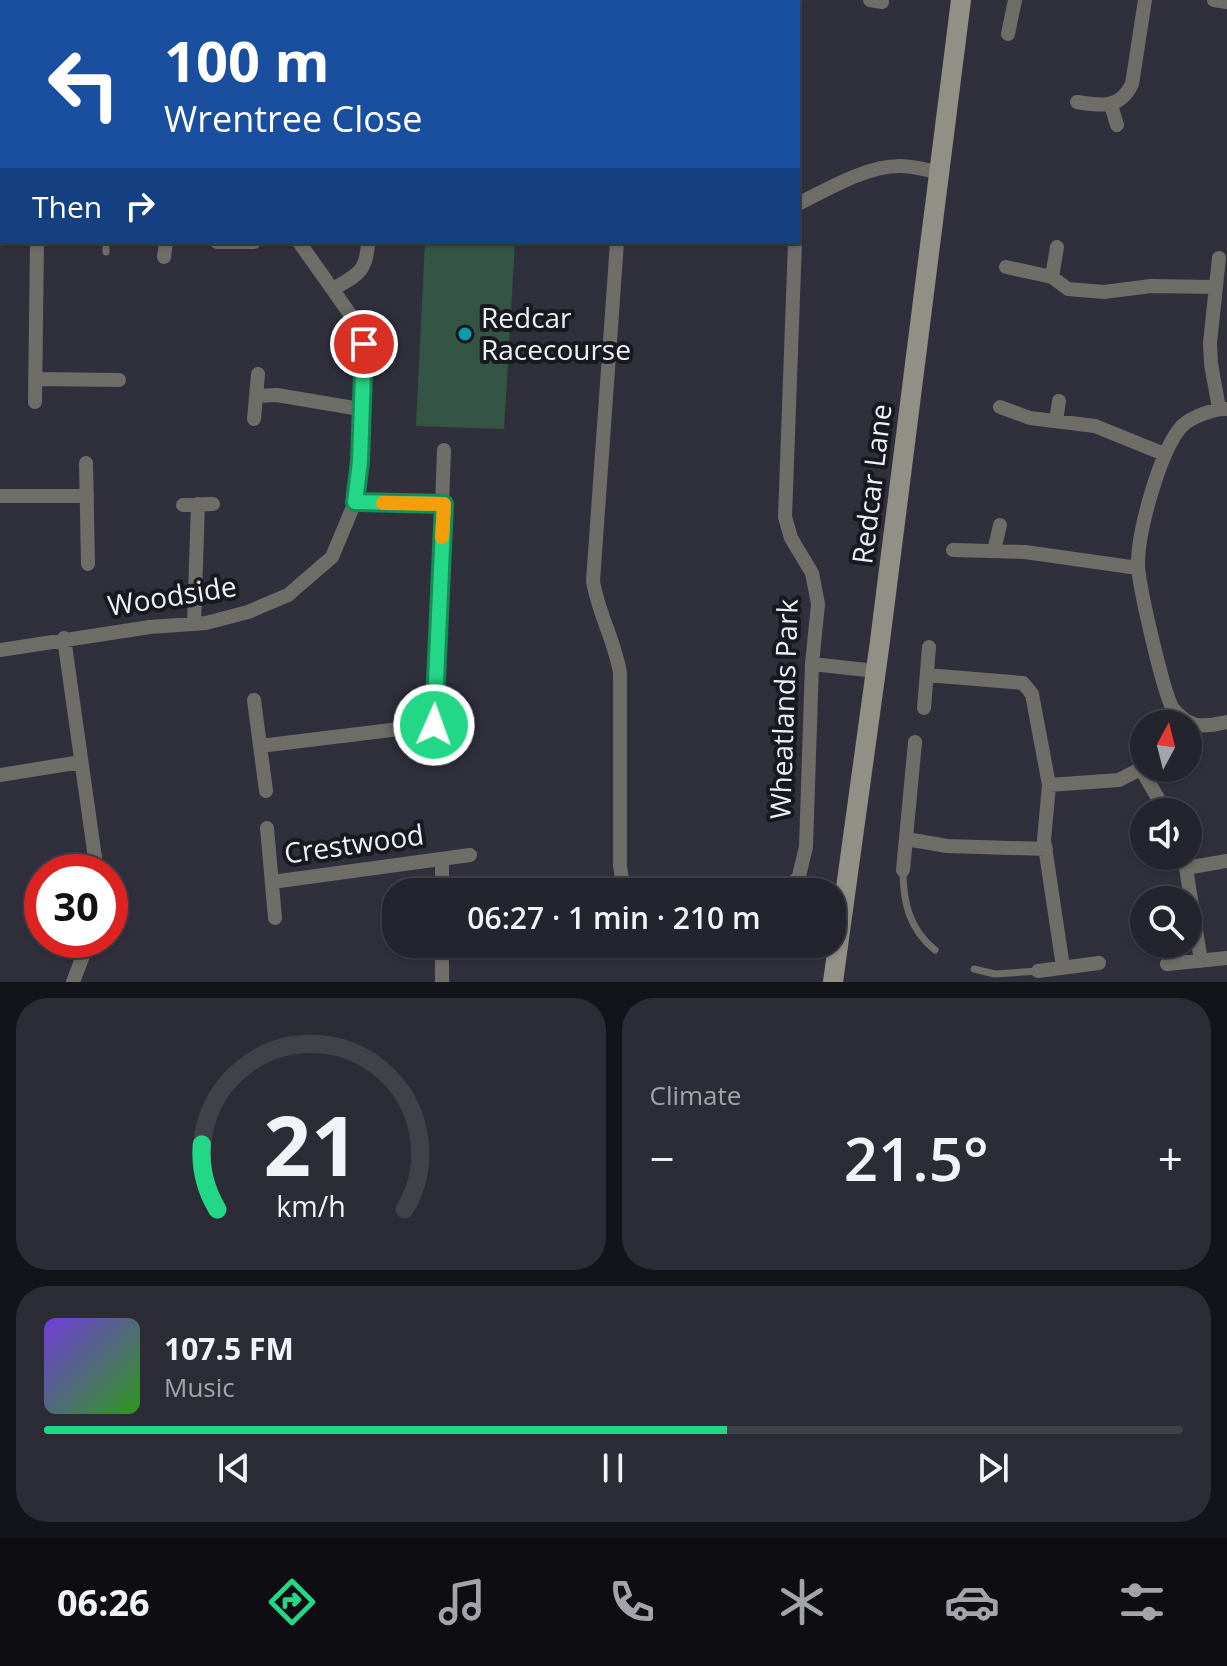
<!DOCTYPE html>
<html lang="en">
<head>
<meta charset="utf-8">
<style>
  :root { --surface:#23242d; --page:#2b2c35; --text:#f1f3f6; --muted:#a3a4aa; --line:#404149; --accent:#22d887 }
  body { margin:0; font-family:"Open Sans",sans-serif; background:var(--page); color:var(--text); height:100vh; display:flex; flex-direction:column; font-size:30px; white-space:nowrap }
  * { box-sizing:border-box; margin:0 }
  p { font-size:26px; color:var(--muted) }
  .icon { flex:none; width:44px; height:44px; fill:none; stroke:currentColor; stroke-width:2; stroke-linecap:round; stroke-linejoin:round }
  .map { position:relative; height:982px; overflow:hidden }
  .side { display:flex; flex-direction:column; gap:16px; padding:16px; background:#131419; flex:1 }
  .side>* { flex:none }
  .top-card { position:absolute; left:0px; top:0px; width:800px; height:244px; box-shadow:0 2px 6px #0004,0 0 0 2px var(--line); background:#1a4fa0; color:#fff; overflow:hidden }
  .needle { width:52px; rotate:7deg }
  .tools { position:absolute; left:1130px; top:710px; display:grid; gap:16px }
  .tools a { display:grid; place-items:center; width:72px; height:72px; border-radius:50%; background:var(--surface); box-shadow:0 2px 6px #0004,0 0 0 2px var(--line); font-size:40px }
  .speed { position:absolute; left:24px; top:854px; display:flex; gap:16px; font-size:40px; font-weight:700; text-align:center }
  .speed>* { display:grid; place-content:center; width:104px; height:104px; border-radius:50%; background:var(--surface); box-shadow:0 2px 6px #0004,0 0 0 2px var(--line); line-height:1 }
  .speed .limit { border:12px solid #d22; background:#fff; color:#111 }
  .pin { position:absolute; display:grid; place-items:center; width:68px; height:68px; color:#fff; margin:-34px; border:4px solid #fff; border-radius:50%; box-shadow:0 2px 8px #0007 }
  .me { position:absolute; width:88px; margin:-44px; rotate:2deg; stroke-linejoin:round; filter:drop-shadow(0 0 6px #0008) }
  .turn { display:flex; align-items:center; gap:28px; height:168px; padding:0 32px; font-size:36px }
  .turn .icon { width:104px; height:104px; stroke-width:2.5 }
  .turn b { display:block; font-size:56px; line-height:68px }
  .then { display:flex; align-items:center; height:76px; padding:0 32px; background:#0003; gap:16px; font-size:30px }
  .big { font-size:60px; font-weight:600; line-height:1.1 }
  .side .card { flex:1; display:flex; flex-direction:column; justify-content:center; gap:12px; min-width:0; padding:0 28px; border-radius:32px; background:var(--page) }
  .side .dial { align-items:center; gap:0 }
  .dial svg { height:208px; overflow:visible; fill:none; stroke:var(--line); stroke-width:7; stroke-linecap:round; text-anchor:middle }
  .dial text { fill:var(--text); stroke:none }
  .song { display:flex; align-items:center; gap:24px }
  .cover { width:96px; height:96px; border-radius:12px; background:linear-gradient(135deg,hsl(260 70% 55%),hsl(110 70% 35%)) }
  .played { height:8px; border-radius:4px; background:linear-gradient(90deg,var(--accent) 60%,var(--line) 60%) }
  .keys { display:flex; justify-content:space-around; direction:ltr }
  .heat { display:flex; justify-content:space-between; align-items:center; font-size:44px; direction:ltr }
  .side .tiles { flex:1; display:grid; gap:16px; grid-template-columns:1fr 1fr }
  .card:last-child { grid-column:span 2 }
  .trip { position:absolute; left:382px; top:878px; width:464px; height:80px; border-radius:32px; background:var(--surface); box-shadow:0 2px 6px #0004,0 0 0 2px var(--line); font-weight:600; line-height:80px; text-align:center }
  .tab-bar { display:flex; height:128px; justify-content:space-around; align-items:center; background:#0e0e12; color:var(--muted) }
  .tab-bar .icon { width:56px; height:56px }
  .tab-bar .current { color:var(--accent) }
  .tab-bar b { font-size:36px; color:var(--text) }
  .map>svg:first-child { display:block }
  .garden { fill:#345545 }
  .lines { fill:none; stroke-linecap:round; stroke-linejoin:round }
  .service { stroke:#6f6d67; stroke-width:7 }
  .minor { stroke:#6f6d67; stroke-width:14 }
  .secondary { stroke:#928f86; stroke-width:20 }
  .route-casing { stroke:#168c58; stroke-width:20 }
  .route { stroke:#22d887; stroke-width:14 }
  .slow { stroke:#f59e0b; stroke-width:14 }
  .culture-dot { fill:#0f9aa8; stroke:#18191e; stroke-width:3 }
  .labels { text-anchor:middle; stroke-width:8; stroke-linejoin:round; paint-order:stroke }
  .poi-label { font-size:28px; fill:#eff0f7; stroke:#18191e; text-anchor:start }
  .street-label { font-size:28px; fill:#eff0f7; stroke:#18191e }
</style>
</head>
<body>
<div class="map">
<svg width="1227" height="982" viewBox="0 0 1227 982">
  <rect width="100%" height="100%" fill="#2f303c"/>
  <path class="garden" d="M425 242H515L504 429 416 426Z"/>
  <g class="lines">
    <path class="service" d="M106 252V242
      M903 870C903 902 909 929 935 950
      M974 969 995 974 1038 971"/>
    <path class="minor" d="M191 0V2
      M315 0V2
      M870 0 882 2
      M1214 0 1227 2
      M40 2V0
      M378 2V0
      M580 2 602 0
      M1008 34 1015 0
      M0 97H2
      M1077 102C1101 106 1120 109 1132 84L1145 0
      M1111 105 1117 125
      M798 204C828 189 866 166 900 166 913 166 926 170 939 172
      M217 242H254
      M617 242 593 581C598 613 615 641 620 673V866L624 892
      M164 257 166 242
      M1006 267 1052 277 1068 289 1104 292 1151 286 1215 287
      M1052 277 1057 247
      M333 289C357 275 367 272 368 242
      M36 379 119 380
      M256 396 277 395 360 409
      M35 402 37 242
      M1000 407 1030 418 1095 426 1164 454
      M1219 408 1211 364 1210 343 1219 258
      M1227 409C1215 408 1191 417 1182 426 1160 450 1138 531 1138 564 1138 584 1163 690 1172 707 1175 712 1185 721 1191 723 1201 728 1217 724 1227 722
      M254 419 258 374
      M1056 421 1059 401
      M86 463 88 564
      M0 496H87
      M355 502 444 504
      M183 505 213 504
      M953 550 1025 552 1138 568
      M994 551 1000 525
      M194 624 198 504
      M64 638 97 872
      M0 650 150 627 206 623 248 612 288 595 332 557 355 502 360 461 364 344 357 324 299 242
      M812 664 876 671
      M927 675 1023 683 1032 694 1049 785 1044 840 1063 967
      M254 700 266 791
      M924 708 929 647
      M434 725 444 450
      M260 746 465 721
      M1141 769 1166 812
      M0 775 81 762
      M1049 785 1119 780 1144 767
      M267 828 275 918
      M906 839 947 846 1046 849
      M1184 856 1201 961
      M442 859V892
      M1186 868 1227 861
      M903 870 915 742
      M272 882 470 855
      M787 892 799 876 806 847 812 664 818 604 812 573 791 538 785 517 795 242
      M442 944V982
      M1167 964 1227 958
      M1038 971 1099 963
      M73 982 89 940"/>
    <path class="secondary" d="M833 982 880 641 961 0"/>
  </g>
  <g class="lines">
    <g class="route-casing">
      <path id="route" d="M364 344 360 461 355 502 444 504 434 725"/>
    </g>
    <use href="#route" class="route"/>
    <path class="slow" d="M383 503 444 504 442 537"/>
  </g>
  <circle class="culture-dot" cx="465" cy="334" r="8"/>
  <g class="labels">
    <g class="poi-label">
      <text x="481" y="328">Redcar<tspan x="481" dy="32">Racecourse</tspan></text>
    </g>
    <g class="street-label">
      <text transform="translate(872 484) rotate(-83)" y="10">Redcar Lane</text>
      <text transform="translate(172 596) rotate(-9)" y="10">Woodside</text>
      <text transform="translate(784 709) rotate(-88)" y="10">Wheatlands Park</text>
      <text transform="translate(354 844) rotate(-8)" y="10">Crestwood</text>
    </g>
  </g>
</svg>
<div class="tools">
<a><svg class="needle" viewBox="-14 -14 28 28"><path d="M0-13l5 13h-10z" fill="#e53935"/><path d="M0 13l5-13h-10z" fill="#a3a4aa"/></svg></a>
<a><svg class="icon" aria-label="sound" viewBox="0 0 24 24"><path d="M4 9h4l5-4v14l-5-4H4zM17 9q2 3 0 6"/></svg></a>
<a><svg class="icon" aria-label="search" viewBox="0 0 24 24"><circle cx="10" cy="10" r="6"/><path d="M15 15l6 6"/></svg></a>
</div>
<div class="speed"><div class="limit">30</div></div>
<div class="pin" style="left:364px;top:344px;background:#d93025"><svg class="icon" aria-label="arrive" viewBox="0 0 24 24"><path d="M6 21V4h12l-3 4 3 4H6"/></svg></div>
<svg class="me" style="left:434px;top:725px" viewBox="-20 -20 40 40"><circle r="17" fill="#22d887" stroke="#fff" stroke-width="3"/><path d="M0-11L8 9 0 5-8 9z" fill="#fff"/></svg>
<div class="trip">06:27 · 1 min · 210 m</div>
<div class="top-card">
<div class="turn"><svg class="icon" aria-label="left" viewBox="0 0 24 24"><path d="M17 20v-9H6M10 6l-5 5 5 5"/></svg><div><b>100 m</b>Wrentree Close</div></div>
<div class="then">Then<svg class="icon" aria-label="right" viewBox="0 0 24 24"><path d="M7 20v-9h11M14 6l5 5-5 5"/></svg></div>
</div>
</div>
<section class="side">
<div class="tiles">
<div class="card dial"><svg viewBox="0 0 100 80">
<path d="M14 69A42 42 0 1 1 86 69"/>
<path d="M14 69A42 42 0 0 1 8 44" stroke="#22d887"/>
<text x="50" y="56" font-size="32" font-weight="700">21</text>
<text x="50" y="72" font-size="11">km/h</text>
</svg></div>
<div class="card"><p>Climate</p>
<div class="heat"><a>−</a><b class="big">21.5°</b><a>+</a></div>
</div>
<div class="card">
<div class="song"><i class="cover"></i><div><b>107.5 FM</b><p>Music</p></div></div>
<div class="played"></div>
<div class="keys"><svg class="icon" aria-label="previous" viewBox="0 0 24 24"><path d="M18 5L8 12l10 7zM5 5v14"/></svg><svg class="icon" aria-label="pause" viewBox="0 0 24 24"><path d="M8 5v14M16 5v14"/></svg><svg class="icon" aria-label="next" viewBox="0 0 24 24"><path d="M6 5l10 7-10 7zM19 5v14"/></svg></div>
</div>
</div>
</section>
<nav class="tab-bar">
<b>06:26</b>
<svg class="icon current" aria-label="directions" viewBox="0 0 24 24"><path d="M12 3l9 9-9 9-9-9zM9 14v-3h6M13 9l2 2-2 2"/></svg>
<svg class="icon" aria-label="music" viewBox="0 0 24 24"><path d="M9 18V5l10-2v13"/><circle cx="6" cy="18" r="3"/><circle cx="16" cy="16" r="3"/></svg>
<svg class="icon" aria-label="phone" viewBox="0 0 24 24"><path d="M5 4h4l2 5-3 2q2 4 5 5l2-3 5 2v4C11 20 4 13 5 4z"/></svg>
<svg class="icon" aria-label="climate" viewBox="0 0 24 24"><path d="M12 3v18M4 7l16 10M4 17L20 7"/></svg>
<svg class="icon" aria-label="car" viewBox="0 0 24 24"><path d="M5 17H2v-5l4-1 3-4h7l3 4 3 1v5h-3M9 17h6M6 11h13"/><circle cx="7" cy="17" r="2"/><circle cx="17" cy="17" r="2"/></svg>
<svg class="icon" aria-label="filters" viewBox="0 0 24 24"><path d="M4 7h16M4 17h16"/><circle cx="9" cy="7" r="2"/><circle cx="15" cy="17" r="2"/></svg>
</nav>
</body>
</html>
